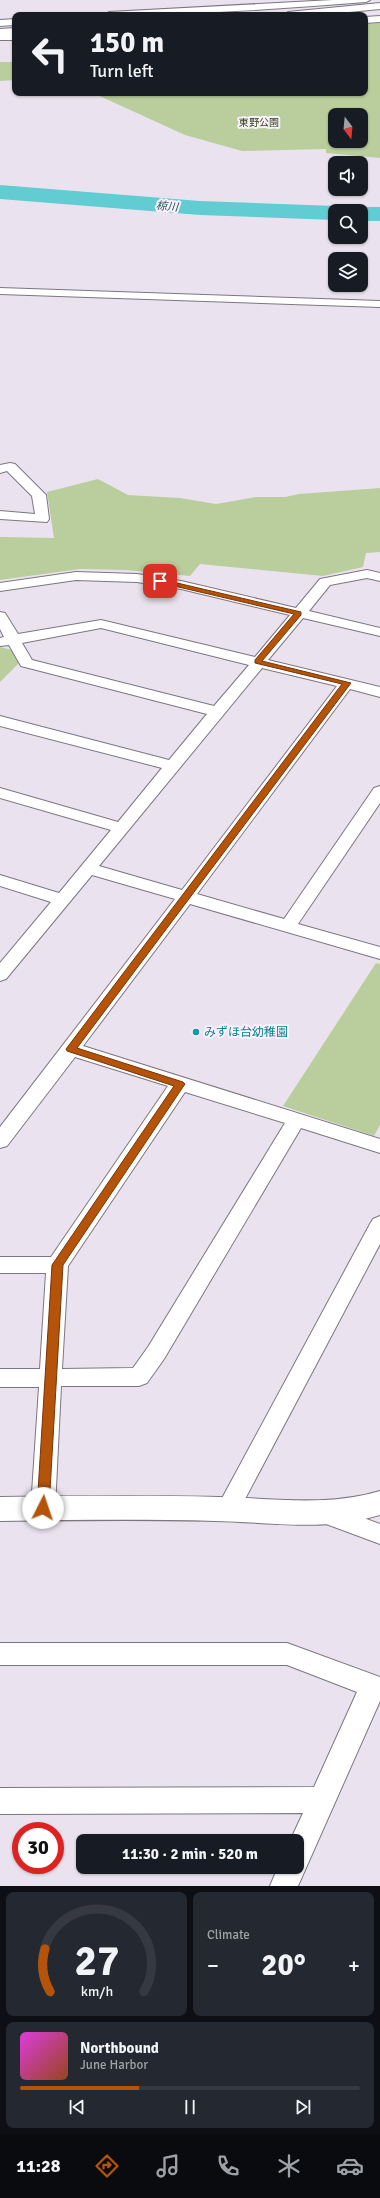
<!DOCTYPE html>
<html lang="en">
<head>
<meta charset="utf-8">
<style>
  :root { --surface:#171b24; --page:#242831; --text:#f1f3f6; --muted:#9ea1a6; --line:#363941; --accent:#b45309 }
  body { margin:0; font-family:Signika,"Noto Sans JP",sans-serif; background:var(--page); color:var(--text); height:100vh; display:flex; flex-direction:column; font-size:15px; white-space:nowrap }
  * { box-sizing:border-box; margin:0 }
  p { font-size:13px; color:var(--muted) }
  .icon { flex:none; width:22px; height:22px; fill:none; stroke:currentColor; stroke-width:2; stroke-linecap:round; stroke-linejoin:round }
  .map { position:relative; height:1886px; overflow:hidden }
  .side { display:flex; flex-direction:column; gap:6px; padding:6px; background:#0d0f14; flex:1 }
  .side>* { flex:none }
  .banner { position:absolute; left:12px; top:12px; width:356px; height:84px; border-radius:8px; box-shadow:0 1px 3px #0004; background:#171b24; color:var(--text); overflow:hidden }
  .needle { width:26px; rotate:164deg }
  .buttons { position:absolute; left:328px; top:108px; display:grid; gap:8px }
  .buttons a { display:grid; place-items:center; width:40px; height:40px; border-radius:8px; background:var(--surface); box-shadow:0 1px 3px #0004; font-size:20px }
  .speed { position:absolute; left:12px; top:1822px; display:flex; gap:8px; font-size:20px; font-weight:700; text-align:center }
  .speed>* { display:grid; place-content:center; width:52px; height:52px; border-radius:50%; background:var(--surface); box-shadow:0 1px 3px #0004; line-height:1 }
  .speed .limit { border:6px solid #d22; background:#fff; color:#111 }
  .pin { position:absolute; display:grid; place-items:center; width:34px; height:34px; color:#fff; margin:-17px; border-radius:8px; box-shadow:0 2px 6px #0006 }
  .me { position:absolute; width:44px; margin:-22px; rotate:4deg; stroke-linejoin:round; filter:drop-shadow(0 0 3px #0008) }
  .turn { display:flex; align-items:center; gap:14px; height:84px; padding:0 12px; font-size:18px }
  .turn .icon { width:52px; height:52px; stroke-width:2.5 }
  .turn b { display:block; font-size:28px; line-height:34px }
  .big { font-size:30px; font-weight:800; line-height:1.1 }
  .side .tile { flex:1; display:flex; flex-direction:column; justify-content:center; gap:6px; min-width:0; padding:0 14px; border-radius:8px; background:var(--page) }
  .side .dial { align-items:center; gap:0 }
  .dial svg { height:104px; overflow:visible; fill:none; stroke:var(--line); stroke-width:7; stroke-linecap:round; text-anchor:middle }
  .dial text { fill:var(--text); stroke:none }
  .song { display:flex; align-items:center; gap:12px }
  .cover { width:48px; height:48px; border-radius:6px; background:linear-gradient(135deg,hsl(300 70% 55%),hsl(20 70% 35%)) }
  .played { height:4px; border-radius:2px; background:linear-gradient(90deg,var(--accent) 35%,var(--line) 35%) }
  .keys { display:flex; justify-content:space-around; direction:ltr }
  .heat { display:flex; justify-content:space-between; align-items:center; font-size:22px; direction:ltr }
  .side .tiles { flex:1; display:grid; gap:6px; grid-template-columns:1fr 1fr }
  .tile:last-child { grid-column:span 2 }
  .trip { position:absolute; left:76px; top:1834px; width:228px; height:40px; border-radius:8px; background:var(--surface); box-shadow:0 1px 3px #0004; font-weight:800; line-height:40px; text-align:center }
  .tabs { display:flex; height:64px; justify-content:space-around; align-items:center; background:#090b0e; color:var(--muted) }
  .tabs .icon { width:28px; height:28px }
  .tabs .on { color:var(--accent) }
  .tabs b { font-size:18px; color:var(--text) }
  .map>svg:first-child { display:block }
  .green { fill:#b9ce9c; fill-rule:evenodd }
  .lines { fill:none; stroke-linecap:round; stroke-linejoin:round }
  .river { fill:#61ccd2; fill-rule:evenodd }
  .minor-casing { stroke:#7d7681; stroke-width:2 }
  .tertiary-casing { stroke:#7d7681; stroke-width:2 }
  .trunk-casing { stroke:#7d7681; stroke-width:2 }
  .minor { fill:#fff; fill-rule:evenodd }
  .tertiary { fill:#fff; fill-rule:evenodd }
  .trunk { fill:#fff; fill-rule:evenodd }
  .route { fill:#b45309; stroke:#753606 }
  .culture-dot { fill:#0f9aa8; stroke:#f8f0fc; stroke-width:1.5 }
  .labels { text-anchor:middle; stroke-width:4; stroke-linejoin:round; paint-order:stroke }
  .far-park-label { font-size:10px; fill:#314310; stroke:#f8f0fc }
  .far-water-label { font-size:11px; font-style:italic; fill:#1d4d50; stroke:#f8f0fc }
  .culture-label { font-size:12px; fill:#0d838f; stroke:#f8f0fc; text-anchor:start }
</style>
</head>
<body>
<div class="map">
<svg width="380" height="1886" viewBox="0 0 380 1886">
  <rect width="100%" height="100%" fill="#eae3ef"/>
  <path class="green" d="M380 23V158L326 153V149L242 151 185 135 93 93H365V24ZM335 115H361V141H335Z
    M0 62H15V80L0 81Z
    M98 479 128 495 180 498 216 504 256 497H285L299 494 380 488V552L366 553 363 567 323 576 200 564 190 576 126 570 80 569 0 580V537L54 538 47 492Z
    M0 647 12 650 19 663 0 682Z
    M376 963 380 964V1125L374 1136 283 1106Z"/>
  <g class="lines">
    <path class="river" d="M0 185 200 201 335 206 343 208 346 211H335V220L200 215 0 199Z
      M361 207H380V221H361V211H351Z"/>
    <g class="minor-casing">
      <path id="minor" d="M333 0H370L366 2C279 9 192 15 105 15L109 12Z
        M15 19V25L0 26V20Z
        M0 288 380 301V307L0 294Z
        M10 463 15 464 46 495 49 519 47 522 0 519V511L35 514 32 496 7 471 0 473V465Z
        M367 570 380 573V581L367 578 330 585 309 611 380 628V636L303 618 268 660 380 687V697L350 689 197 894 284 919 374 788 380 786V803L298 924 380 947V959L190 904 83 1046 380 1139V1153L301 1128 164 1359 147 1383 139 1386H61L55 1508 51 1515 43 1518 35 1515 31 1508 39 1387H0V1369H40L46 1273H0V1257H51L168 1086 75 1057 7 1146 0 1148V1127L175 899 92 875 6 979 0 981V963L51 902 0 886V875L59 893 111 830 0 798V788L118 822 162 768 0 726V716L169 760 207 714 21 666 9 645 0 646V638L4 637 0 629V612L5 613 18 634 101 620 255 657 290 615 181 589 137 582 76 580 0 591V583L76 572 137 574 181 581 296 608 320 579ZM101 628 249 665 214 706 32 660 22 643ZM262 668 337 686 182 890 99 866ZM185 1092 285 1123 148 1347 133 1368 62 1369 68 1266Z
        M380 1216V1244L236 1516 228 1519 220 1516 216 1509 220 1502 370 1224 373 1219Z
        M326 1504 380 1524V1544L318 1521 314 1514 318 1507Z
        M0 1643H287L380 1677V1701L298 1886H270L278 1867H297V1841H290L303 1813 0 1814V1788L314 1787 357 1692 287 1665H0Z"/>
    </g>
    <g class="tertiary-casing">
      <path id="tertiary" d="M380 16V22L365 23V17Z
        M0 34H15V40H0Z
        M380 1491V1515C325 1532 271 1522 215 1521 143 1519 72 1520 0 1521V1497C73 1496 145 1495 218 1497 273 1498 326 1507 380 1491Z"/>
    </g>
    <g class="trunk-casing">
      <path id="trunk" d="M380 3V9L319 15H283L288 12Z
        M15 28V34L0 35V29Z"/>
    </g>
    <use href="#minor" class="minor"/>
    <use href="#tertiary" class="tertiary"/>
    <use href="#trunk" class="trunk"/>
  </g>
  <path class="route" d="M160 579 301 612V615L262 661 351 683 77 1048 183 1082 185 1084 63 1265 49 1508 47 1512H38L37 1508 52 1265 174 1086 67 1051 66 1049 342 684 255 663V660L294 614 157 582V579Z"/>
  <circle class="culture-dot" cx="196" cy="1032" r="4"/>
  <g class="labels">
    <g class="far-park-label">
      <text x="259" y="126">東野公園</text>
    </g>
    <g class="far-water-label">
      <text transform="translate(167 206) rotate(5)" y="4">椋川</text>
    </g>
    <g class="culture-label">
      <text x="204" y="1036">みずほ台幼稚園</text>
    </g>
  </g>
</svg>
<div class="buttons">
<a><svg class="needle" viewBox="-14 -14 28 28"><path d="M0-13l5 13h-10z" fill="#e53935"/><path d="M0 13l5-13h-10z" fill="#9ea1a6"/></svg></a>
<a><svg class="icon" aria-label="sound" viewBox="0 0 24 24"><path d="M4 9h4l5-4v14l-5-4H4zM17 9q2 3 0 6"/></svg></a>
<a><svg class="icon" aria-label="search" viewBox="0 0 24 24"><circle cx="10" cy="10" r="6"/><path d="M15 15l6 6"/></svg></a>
<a><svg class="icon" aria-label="layers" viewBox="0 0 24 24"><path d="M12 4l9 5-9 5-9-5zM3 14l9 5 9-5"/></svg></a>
</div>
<div class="speed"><div class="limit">30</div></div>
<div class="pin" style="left:160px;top:581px;background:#d93025"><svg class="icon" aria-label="arrive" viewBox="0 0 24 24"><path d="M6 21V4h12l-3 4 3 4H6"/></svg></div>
<svg class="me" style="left:43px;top:1508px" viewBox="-20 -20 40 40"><circle r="19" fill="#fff"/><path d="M0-13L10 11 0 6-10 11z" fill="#b45309"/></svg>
<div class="trip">11:30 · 2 min · 520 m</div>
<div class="banner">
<div class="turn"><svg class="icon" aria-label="left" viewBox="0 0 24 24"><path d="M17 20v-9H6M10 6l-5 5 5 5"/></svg><div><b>150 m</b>Turn left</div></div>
</div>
</div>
<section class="side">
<div class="tiles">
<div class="tile dial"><svg viewBox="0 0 100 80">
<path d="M14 69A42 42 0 1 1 86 69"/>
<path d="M14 69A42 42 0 0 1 10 36" stroke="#b45309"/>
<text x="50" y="56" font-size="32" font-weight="700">27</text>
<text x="50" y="72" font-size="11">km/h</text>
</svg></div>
<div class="tile"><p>Climate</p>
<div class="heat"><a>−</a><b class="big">20°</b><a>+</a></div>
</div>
<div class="tile">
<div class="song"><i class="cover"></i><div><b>Northbound</b><p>June Harbor</p></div></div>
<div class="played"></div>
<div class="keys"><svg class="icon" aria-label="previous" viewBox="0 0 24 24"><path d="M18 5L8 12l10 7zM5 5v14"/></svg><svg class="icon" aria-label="pause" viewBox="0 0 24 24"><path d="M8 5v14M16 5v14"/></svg><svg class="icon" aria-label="next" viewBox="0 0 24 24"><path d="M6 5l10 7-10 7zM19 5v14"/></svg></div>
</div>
</div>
</section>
<nav class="tabs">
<b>11:28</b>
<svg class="icon on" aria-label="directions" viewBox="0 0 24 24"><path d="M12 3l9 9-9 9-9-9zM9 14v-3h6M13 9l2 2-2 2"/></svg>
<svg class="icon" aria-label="music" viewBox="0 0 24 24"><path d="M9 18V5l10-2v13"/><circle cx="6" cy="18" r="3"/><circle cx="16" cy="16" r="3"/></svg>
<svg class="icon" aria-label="phone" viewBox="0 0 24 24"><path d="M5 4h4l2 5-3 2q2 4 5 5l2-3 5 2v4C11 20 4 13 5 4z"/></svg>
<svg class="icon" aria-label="climate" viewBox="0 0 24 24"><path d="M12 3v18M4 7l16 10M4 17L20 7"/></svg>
<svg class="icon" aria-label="car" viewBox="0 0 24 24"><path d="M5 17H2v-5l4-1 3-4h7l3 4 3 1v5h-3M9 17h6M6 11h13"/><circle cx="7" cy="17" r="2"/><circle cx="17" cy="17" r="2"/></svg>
</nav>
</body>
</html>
